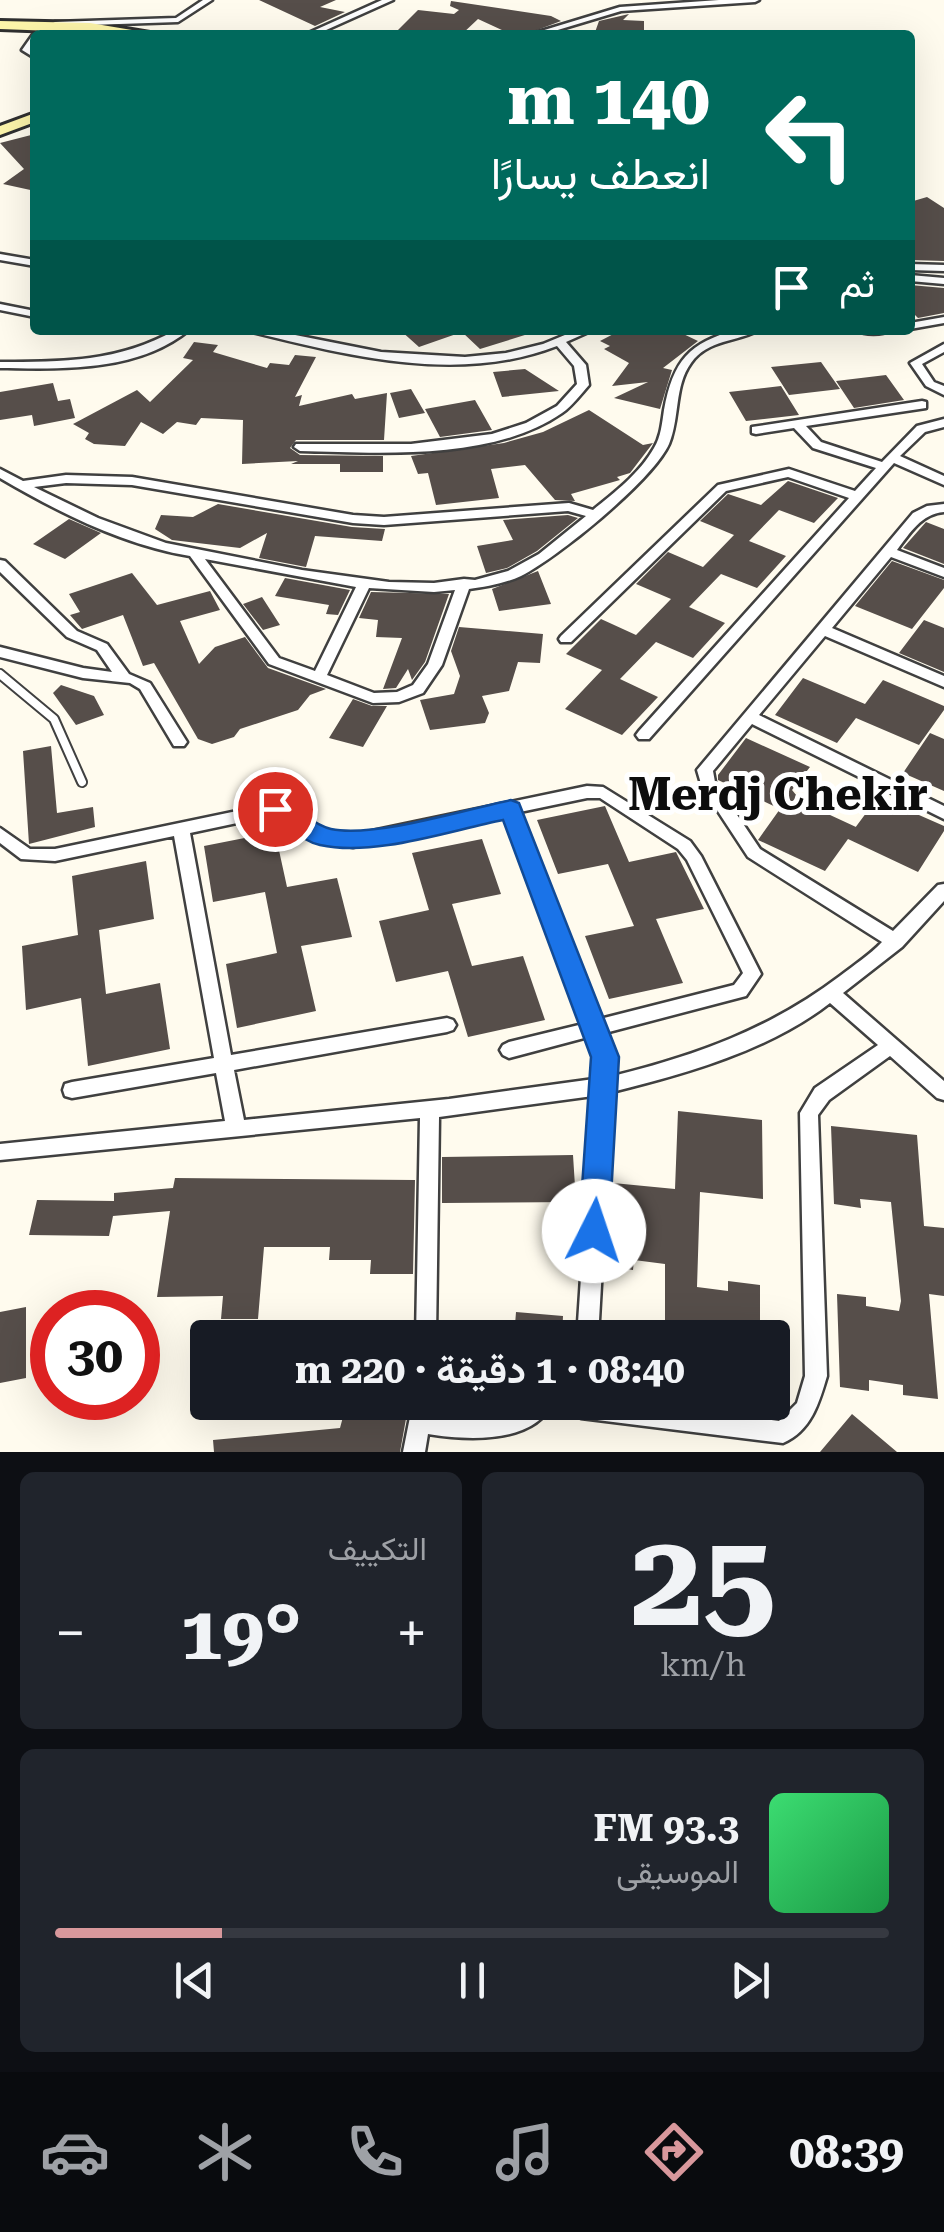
<!DOCTYPE html>
<html lang="ar">
<head>
<meta charset="utf-8">
<style>
  :root { --surface:#171b24; --page:#20242c; --text:#f1f3f6; --muted:#9ea1a6; --line:#363941; --accent:#d8989c }
  body { margin:0; font-family:"Roboto Serif",Vazirmatn,serif; background:var(--page); color:var(--text); direction:rtl; height:100vh; display:flex; flex-direction:column; font-size:38px; white-space:nowrap }
  * { box-sizing:border-box; margin:0 }
  p { font-size:32px; color:var(--muted) }
  .icon { flex:none; width:55px; height:55px; fill:none; stroke:currentColor; stroke-width:2; stroke-linecap:round; stroke-linejoin:round }
  .map { position:relative; height:1452px; overflow:hidden; direction:ltr }
  .side { display:flex; flex-direction:column; gap:20px; padding:20px; background:#0d0f14; flex:1 }
  .side>* { flex:none }
  .guide { position:absolute; left:30px; top:30px; width:885px; height:305px; border-radius:10px; box-shadow:0 10px 40px #0002; direction:rtl; background:#00695c; color:#fff; overflow:hidden }
  .speed { position:absolute; left:30px; top:1290px; display:flex; gap:20px; font-size:50px; font-weight:700; text-align:center }
  .speed>* { display:grid; place-content:center; width:130px; height:130px; border-radius:50%; background:var(--surface); box-shadow:0 10px 40px #0002; line-height:1 }
  .speed .limit { border:15px solid #d22; background:#fff; color:#111 }
  .pin { position:absolute; display:grid; place-items:center; width:85px; height:85px; color:#fff; margin:-42px; border:5px solid #fff; border-radius:50%; box-shadow:0 2px 10px #0007 }
  .me { position:absolute; width:110px; margin:-55px; rotate:4deg; stroke-linejoin:round; filter:drop-shadow(0 0 8px #0008) }
  .turn { display:flex; align-items:center; gap:35px; height:210px; padding:0 40px; font-size:45px }
  .turn .icon { width:130px; height:130px; stroke-width:2.5 }
  .turn b { display:block; font-size:70px; line-height:85px }
  .then { display:flex; align-items:center; height:95px; padding:0 40px; background:#0003; gap:20px; font-size:38px }
  .big { font-size:75px; font-weight:700; line-height:1.1 }
  .side .tile { flex:1; display:flex; flex-direction:column; justify-content:center; gap:15px; min-width:0; padding:0 35px; border-radius:15px; background:var(--page) }
  .side .dial { align-items:center; gap:0 }
  .dial b { font-size:130px; line-height:1 }
  .song { display:flex; align-items:center; gap:30px }
  .cover { width:120px; height:120px; border-radius:15px; background:linear-gradient(135deg,hsl(140 70% 55%),hsl(140 70% 35%)) }
  .played { height:10px; border-radius:5px; background:linear-gradient(90deg,var(--accent) 20%,var(--line) 20%) }
  .keys { display:flex; justify-content:space-around; direction:ltr }
  .heat { display:flex; justify-content:space-between; align-items:center; font-size:55px; direction:ltr }
  .side .tiles { flex:1; display:grid; gap:20px; grid-template-columns:1fr 1fr }
  .tile:last-child { grid-column:span 2 }
  .trip { position:absolute; left:190px; top:1320px; width:600px; height:100px; border-radius:10px; background:var(--surface); box-shadow:0 10px 40px #0002; font-weight:700; line-height:100px; text-align:center; direction:rtl }
  .dock { display:flex; height:160px; justify-content:space-around; align-items:center; background:#090b0e; color:var(--muted) }
  .dock .icon { width:70px; height:70px }
  .dock .active { color:var(--accent) }
  .dock b { font-size:45px; color:var(--text) }
  .map>svg:first-child { display:block }
  .building { fill:#564e4a }
  .lines { fill:none; stroke-linecap:round; stroke-linejoin:round }
  .lane-casing { stroke:#404040; stroke-width:12 }
  .street-casing { stroke:#404040; stroke-width:5 }
  .secondary-casing { stroke:#2f2f2f; stroke-width:6 }
  .lane { stroke:#fff; stroke-width:8 }
  .street { fill:#fff; fill-rule:evenodd }
  .secondary { fill:#fdf5aa; fill-rule:evenodd }
  .route { fill:#1a73e8; stroke:#114b97; stroke-width:2.5 }
  .labels { text-anchor:middle; stroke-width:10; stroke-linejoin:round; paint-order:stroke }
  .district-label { font-size:45px; font-weight:bold; fill:#0d0d0d; stroke:#fff }
</style>
</head>
<body>
<div class="map">
<svg width="944" height="1452" viewBox="0 0 944 1452">
  <rect width="100%" height="100%" fill="#fffbee"/>
  <path class="building" d="M259 0H336L320 7 345 12 315 26Z
    M451 1 551 16 561 21 524 35H513L478 19 461 35 397 31 418 10 454 14 459 10 450 6Z
    M629 14 623 20 644 21V35H594L599 21Z
    M35 134V191L3 184 24 169 0 143Z
    M927 197 944 208V261L910 260V202Z
    M910 285 944 288V313L918 318 910 310Z
    M400 330H527L528 334 480 349 462 332 419 347Z
    M621 330H675L698 341 663 368 672 370 660 409 614 398 648 382 612 386 629 363 604 349 610 346 600 341Z
    M194 342 218 345 213 352 267 368 270 363 289 365 295 355 316 357 295 397 302 395 299 406 352 394 355 399 387 393 384 440H296L290 448 300 455 383 456V472H340V464H291L298 461 242 464 243 420 201 418 196 425 177 422 163 434 141 422 125 446 94 444 85 439 89 433 73 424 137 390 150 402 193 360 183 358Z
    M821 362 840 389 789 395 771 367Z
    M525 369 559 391 502 397 493 372Z
    M886 375 904 400 854 408 836 381Z
    M53 383 58 401 70 399 75 418 34 426 32 415 0 420V392Z
    M781 386 799 415 746 421 729 392Z
    M411 389 425 413 399 418 390 393Z
    M475 400 492 430 440 437 425 409Z
    M589 410 643 445 653 443 630 473 617 477 620 480 571 494 575 501 555 500 525 465 491 469 499 498 436 505 428 473 418 474 411 456 504 443 543 432Z
    M788 481 838 498 814 523 779 510 749 541 786 556 757 588 721 574 689 607 725 623 693 658 656 642 620 679 658 697 622 735 565 709 602 670 566 654 601 619 636 635 671 599 636 584 668 552 703 567 734 535 700 521 728 494 761 505Z
    M218 504 352 527 385 529 382 541 315 536 306 567 259 558 267 533 240 548 172 540 155 529 161 515 193 517Z
    M568 515 578 518 537 551 507 568 486 573 477 546 513 540 503 520Z
    M69 519 101 533 65 559 33 544Z
    M926 522 944 529V564L903 548Z
    M892 561 944 580V588L912 629 855 606Z
    M538 571 551 604 499 611 492 589Z
    M132 573 157 605 210 591 220 610 180 621 199 664 215 647 245 637 268 668 326 689 310 695 298 710 240 729 234 737 212 744 198 739 154 663 143 666 123 615 82 629 70 615 80 612 69 594Z
    M285 578 350 590 338 615 326 614 329 605 275 596Z
    M371 592 449 594 425 662 412 680 408 669 396 688 383 689 402 638 376 637 378 620 359 618Z
    M262 597 280 625 263 630 243 604Z
    M924 620 944 628V672L899 653Z
    M459 627 543 634 540 663 518 662 509 691 482 696 489 713 485 723 430 730 420 700 454 694 460 676 451 651Z
    M803 678 865 704 883 680 944 706V710L919 745 856 718 837 743 775 715Z
    M61 685 94 696 104 715 76 725 53 693Z
    M353 699 372 706H387L363 747 329 738Z
    M930 733 944 739V791L903 773Z
    M746 738 810 767 792 790 802 802 856 827 852 832 878 797 944 826V831L918 872 848 839 825 871 758 840 780 809 718 780V775Z
    M51 746 57 813 93 807 95 827 29 844 23 751Z
    M605 806 629 862 676 852 704 909 656 919 683 983 609 999 585 936 634 926 608 864 558 874 537 820Z
    M275 832 287 887 337 878 352 937 301 946 316 1011 237 1028 226 964 277 953 265 892 213 902 204 846Z
    M482 839 501 894 452 904 472 966 523 956 545 1020 468 1037 448 971 396 982 379 921 429 910 412 853Z
    M146 861 154 919 99 930 106 994 160 983 170 1049 88 1066 81 998 26 1010 22 946 78 935 72 876Z
    M678 1111 762 1120 763 1199 700 1192 697 1287 728 1291V1281L760 1285V1338H665V1264L634 1260 633 1270 606 1266 613 1183 675 1189Z
    M831 1126 917 1135 924 1226 944 1228V1296L929 1294 938 1399 903 1395V1385L869 1380V1391L840 1387 837 1294 866 1297V1306L899 1311 901 1301 891 1202 860 1199 861 1208 834 1204Z
    M573 1155 576 1202 442 1203V1157Z
    M175 1178 415 1180 413 1274H370L371 1260H329L330 1247H264L258 1319H221L223 1296 157 1297 170 1211 113 1216 109 1236 29 1235 37 1200 114 1201V1193L173 1188Z
    M116 1295 114 1312H83L85 1296Z
    M26 1307V1378L0 1383V1312Z
    M516 1312 563 1316 562 1338H514Z
    M347 1402H409L400 1452H214L213 1440 340 1428Z
    M852 1414 897 1452H820Z"/>
  <g class="lines">
    <g class="lane-casing">
      <path id="lane" d="M0 674 54 719 82 782"/>
    </g>
    <g class="street-casing">
      <path id="street" d="M203 0H212L178 22 60 26 43 35H35V43L31 49 35 52V58L22 50 34 33 55 22 176 18Z
        M382 0H393L315 35H304Z
        M719 0H759L755 2 621 11 541 35H528L620 7Z
        M0 254 35 260V266L0 260Z
        M910 264 944 265V271L910 270Z
        M910 275 944 278V284L910 281Z
        M0 304 35 311V317L0 310Z
        M944 317V323L910 329V323Z
        M175 330H189C138 372 62 369 0 368V362C62 362 120 362 175 330Z
        M250 330H270L381 352 465 357 506 353 543 344 577 330H593L566 342 586 365 589 385C581 394 572 406 562 413 493 461 381 453 300 451L294 447 296 444H411L492 434 526 423 557 406 577 384 574 366 557 346C460 384 349 356 252 332Z
        M737 330H759C737 342 708 339 691 363 674 386 680 418 669 444 653 480 557 558 521 576 506 583 485 587 469 589L442 665 423 693 399 702 373 703 269 664 190 556C123 545 58 512 0 478V469L23 481 66 475 132 477 353 515 384 517 569 503 593 510C615 492 640 473 654 448 661 437 662 423 664 410 673 361 689 342 737 330ZM66 483 132 485 353 523 384 525 568 511 586 516 539 554 508 571 475 580 464 579 434 583 389 582 302 570 166 543 98 518 34 487ZM205 559 356 587 315 671 279 658ZM369 588 434 592 455 590 428 664 413 685 397 692 374 693 327 675Z
        M857 330H890C883 335 864 335 857 330Z
        M944 344V352L922 364 934 382 944 386V395L926 386 910 363Z
        M922 401 926 402V408L806 426 821 442 882 462 917 426 944 419V427L925 432 900 456 944 476V485L894 463 649 739H639L636 735 639 731 849 498 788 477 726 491 571 642H561L559 639 561 636 718 485 789 469 855 491 876 468 813 448 794 428 756 434 752 433V427Z
        M944 504V512C921 514 910 533 897 550L944 568V577L891 557 832 628 944 676V687L825 636 759 715 944 806V819L752 724 713 771 715 782 760 849 893 931 938 885 944 884V901L902 947 843 993 944 1081V1100L937 1098 890 1056 829 1100 818 1115 827 1376C819 1403 811 1431 783 1443L581 1418 573 1415 571 1402H632L779 1421 797 1403 805 1376 800 1113 815 1088 878 1045 830 1003C770 1050 685 1074 612 1092L598 1338H577L593 1096 439 1117 436 1338H416L420 1118 0 1160V1144L225 1121 216 1073 72 1098 65 1096 63 1090 65 1084 72 1082 214 1058 174 836 55 861 21 859 0 843V828L30 849H55L275 803 293 808 322 831 353 835 587 786 603 787 690 841 701 856 761 974 746 996 605 1033 614 1057 613 1076C697 1055 770 1029 840 976 854 965 870 955 882 942L748 857 702 787 697 770 913 513 927 506ZM587 798H600L678 849 687 860 743 973 734 985 600 1019 520 812ZM275 815 282 817 312 840 353 847 505 815 583 1024 509 1042 503 1045 500 1050 503 1055 509 1058 588 1037 596 1057 594 1079 449 1099 244 1120 234 1070 447 1032 453 1030 456 1025 453 1020 447 1018 231 1055 190 833Z
        M0 560 5 561 77 631 107 644 129 674 150 683 187 742 184 746H174L140 689 130 683 83 678 0 657V647L83 668 112 672 97 650 67 637 0 572Z
        M413 1402H435L433 1413 484 1417 511 1411 525 1402H553C534 1445 465 1440 428 1434L425 1452H403Z"/>
    </g>
    <g class="secondary-casing">
      <path id="secondary" d="M0 21 90 23 162 35 0 29Z
        M35 113V122L0 135V126Z"/>
    </g>
    <use href="#lane" class="lane"/>
    <use href="#street" class="street"/>
    <use href="#secondary" class="secondary"/>
  </g>
  <path class="route" d="M275 800C297 806 312 825 331 829 374 838 464 810 511 800L519 803 619 1057 609 1231 605 1241 594 1245 584 1241 579 1231 591 1057 503 820C448 831 374 857 320 845 300 841 287 822 267 815L263 809Z"/>
  <g class="labels">
    <g class="district-label">
      <text x="778" y="810">Merdj Chekir</text>
    </g>
  </g>
</svg>
<div class="speed"><div class="limit">30</div></div>
<div class="pin" style="left:275px;top:809px;background:#d93025"><svg class="icon" aria-label="arrive" viewBox="0 0 24 24"><path d="M6 21V4h12l-3 4 3 4H6"/></svg></div>
<svg class="me" style="left:594px;top:1231px" viewBox="-20 -20 40 40"><circle r="19" fill="#fff"/><path d="M0-13L10 11 0 6-10 11z" fill="#1a73e8"/></svg>
<div class="trip">08:40 · 1 دقيقة · 220 m</div>
<div class="guide">
<div class="turn"><svg class="icon" aria-label="left" viewBox="0 0 24 24"><path d="M17 20v-9H6M10 6l-5 5 5 5"/></svg><div><b>140 m</b>انعطف يسارًا</div></div>
<div class="then">ثم<svg class="icon" aria-label="arrive" viewBox="0 0 24 24"><path d="M6 21V4h12l-3 4 3 4H6"/></svg></div>
</div>
</div>
<section class="side">
<div class="tiles">
<div class="tile dial"><b>25</b><p>km/h</p></div>
<div class="tile"><p>التكييف</p>
<div class="heat"><a>−</a><b class="big">19°</b><a>+</a></div>
</div>
<div class="tile">
<div class="song"><i class="cover"></i><div><b>93.3 FM</b><p>الموسيقى</p></div></div>
<div class="played"></div>
<div class="keys"><svg class="icon" aria-label="previous" viewBox="0 0 24 24"><path d="M18 5L8 12l10 7zM5 5v14"/></svg><svg class="icon" aria-label="pause" viewBox="0 0 24 24"><path d="M8 5v14M16 5v14"/></svg><svg class="icon" aria-label="next" viewBox="0 0 24 24"><path d="M6 5l10 7-10 7zM19 5v14"/></svg></div>
</div>
</div>
</section>
<nav class="dock">
<b>08:39</b>
<svg class="icon active" aria-label="directions" viewBox="0 0 24 24"><path d="M12 3l9 9-9 9-9-9zM9 14v-3h6M13 9l2 2-2 2"/></svg>
<svg class="icon" aria-label="music" viewBox="0 0 24 24"><path d="M9 18V5l10-2v13"/><circle cx="6" cy="18" r="3"/><circle cx="16" cy="16" r="3"/></svg>
<svg class="icon" aria-label="phone" viewBox="0 0 24 24"><path d="M5 4h4l2 5-3 2q2 4 5 5l2-3 5 2v4C11 20 4 13 5 4z"/></svg>
<svg class="icon" aria-label="climate" viewBox="0 0 24 24"><path d="M12 3v18M4 7l16 10M4 17L20 7"/></svg>
<svg class="icon" aria-label="car" viewBox="0 0 24 24"><path d="M5 17H2v-5l4-1 3-4h7l3 4 3 1v5h-3M9 17h6M6 11h13"/><circle cx="7" cy="17" r="2"/><circle cx="17" cy="17" r="2"/></svg>
</nav>
</body>
</html>
